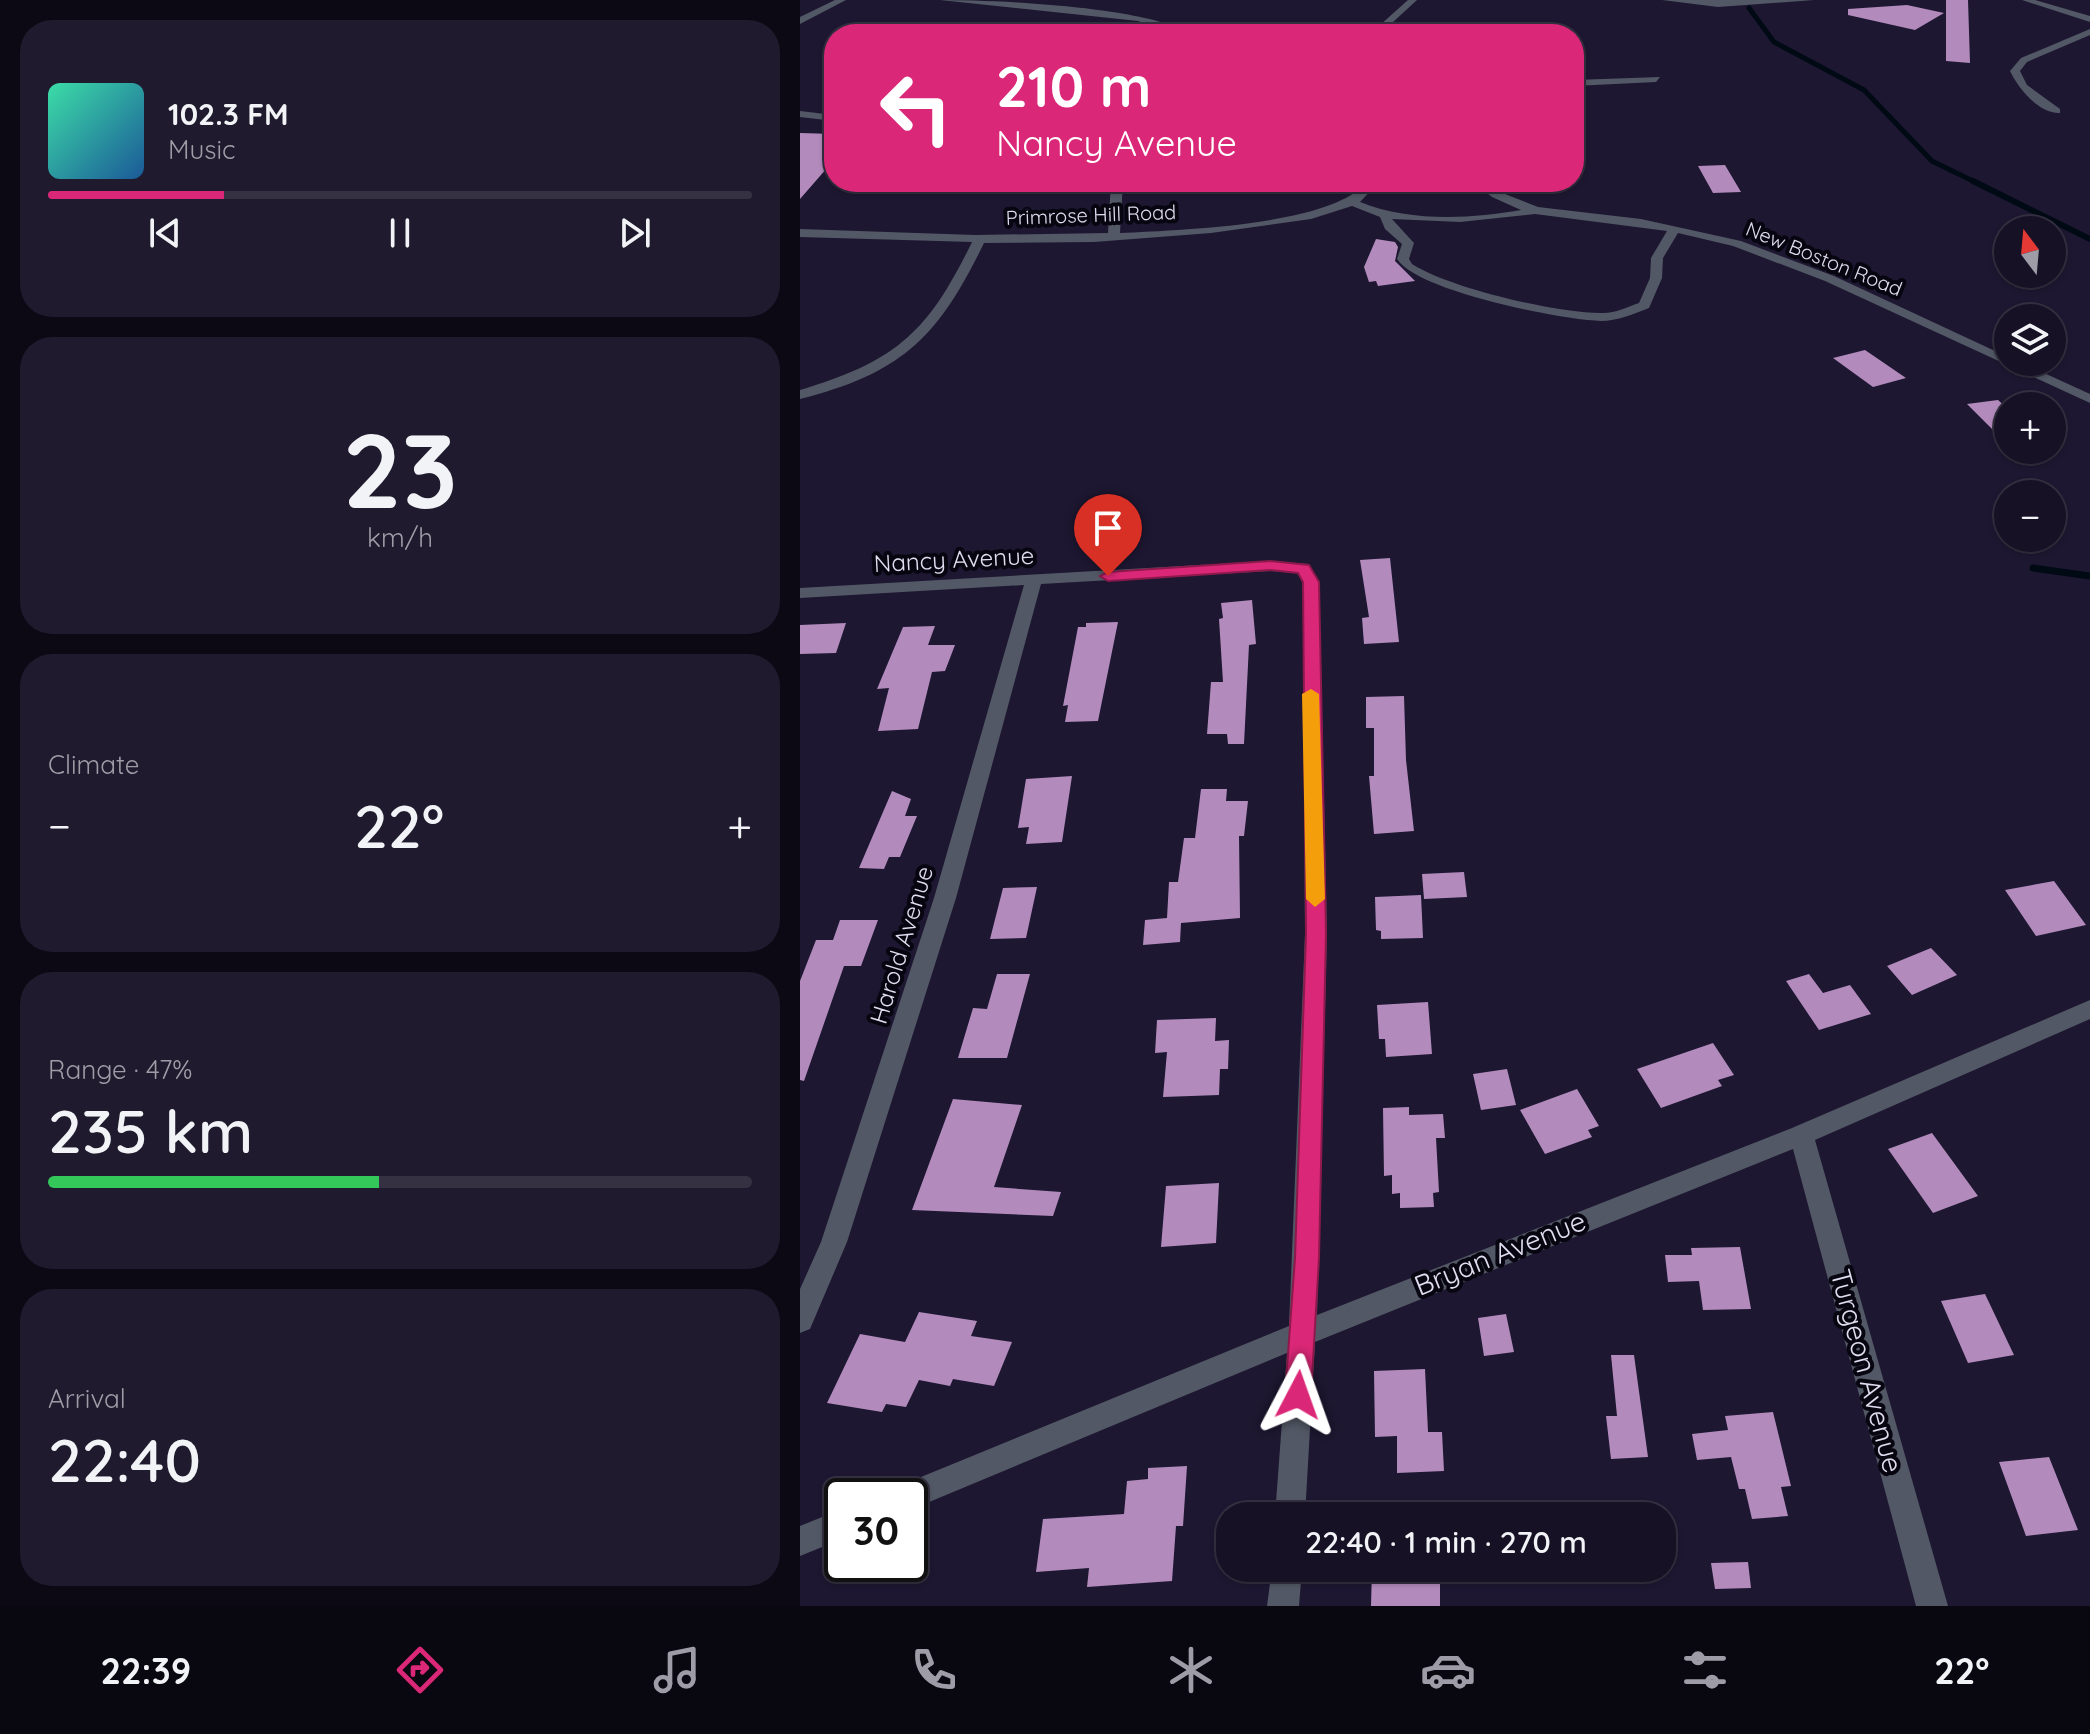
<!DOCTYPE html>
<html lang="en">
<head>
<meta charset="utf-8">
<style>
  :root { --surface:#161125; --page:#1f1a2d; --text:#f1f3f6; --muted:#9e9da7; --line:#353142; --accent:#db2777 }
  body { margin:0; font-family:Quicksand,sans-serif; background:var(--page); color:var(--text); height:100vh; display:flex; flex-direction:column; font-size:30px; white-space:nowrap }
  * { box-sizing:border-box; margin:0 }
  p { font-size:26px; color:var(--muted) }
  .icon { flex:none; width:44px; height:44px; fill:none; stroke:currentColor; stroke-width:2; stroke-linecap:round; stroke-linejoin:round }
  .map { position:relative; flex:1; overflow:hidden }
  .details { display:flex; flex-direction:column; gap:20px; padding:20px; background:#0c0914; width:800px }
  .details>* { flex:none }
  .guide { position:absolute; left:24px; top:24px; width:760px; height:168px; border-radius:32px; box-shadow:0 2px 6px #0004,0 0 0 2px var(--line); background:#db2777; color:#fff; overflow:hidden }
  .needle { width:52px; rotate:344deg }
  .buttons { position:absolute; left:1194px; top:216px; display:grid; gap:16px }
  .buttons a { display:grid; place-items:center; width:72px; height:72px; border-radius:50%; background:var(--surface); box-shadow:0 2px 6px #0004,0 0 0 2px var(--line); font-size:40px }
  .speed { position:absolute; left:24px; top:1478px; display:flex; gap:16px; font-size:40px; font-weight:700; text-align:center }
  .speed>* { display:grid; place-content:center; width:104px; height:104px; border-radius:50%; background:var(--surface); box-shadow:0 2px 6px #0004,0 0 0 2px var(--line); line-height:1 }
  .speed .limit { border:4px solid #111; border-radius:12px; background:#fff; color:#111 }
  .pin { position:absolute; display:grid; place-items:center; width:68px; height:68px; color:#fff; margin:-82px -34px; border-radius:50% 50% 50% 0; rotate:-45deg; box-shadow:0 0 8px #0007 }
  .pin .icon { rotate:45deg }
  .me { position:absolute; width:88px; margin:-44px; rotate:4deg; stroke-linejoin:round; filter:drop-shadow(0 0 6px #0008) }
  .turn { display:flex; align-items:center; gap:28px; height:168px; padding:0 40px; font-size:36px }
  .turn .icon { width:104px; height:104px; stroke-width:2.5 }
  .turn b { display:block; font-size:56px; line-height:68px }
  .big { font-size:60px; font-weight:600; line-height:1.1 }
  .details .card { flex:1; display:flex; flex-direction:column; justify-content:center; gap:12px; min-width:0; padding:0 28px; border-radius:32px; background:var(--page) }
  .details .dial { align-items:center; gap:0 }
  .dial b { font-size:104px; line-height:1 }
  .song { display:flex; align-items:center; gap:24px }
  .cover { width:96px; height:96px; border-radius:12px; background:linear-gradient(135deg,hsl(160 70% 55%),hsl(210 70% 35%)) }
  .played { height:8px; border-radius:4px; background:linear-gradient(90deg,var(--accent) 25%,var(--line) 25%) }
  .keys { display:flex; justify-content:space-around; direction:ltr }
  .heat { display:flex; justify-content:space-between; align-items:center; font-size:44px; direction:ltr }
  .charge { height:12px; border-radius:6px; background:linear-gradient(90deg,#34c759 47%,var(--line) 0) }
  .trip { position:absolute; left:416px; top:1502px; width:460px; height:80px; border-radius:32px; background:var(--surface); box-shadow:0 2px 6px #0004,0 0 0 2px var(--line); font-weight:600; line-height:80px; text-align:center }
  .tab-bar { display:flex; height:128px; justify-content:space-around; align-items:center; background:#09070f; color:var(--muted) }
  .tab-bar .icon { width:56px; height:56px }
  .tab-bar .current { color:var(--accent) }
  .tab-bar b { font-size:36px; color:var(--text) }
  main { display:flex; flex:1; min-height:0 }
  .map>svg:first-child { display:block }
  .lines { fill:none; stroke-linecap:round; stroke-linejoin:round }
  .stream-far2 { stroke:#000a15; stroke-width:5 }
  .stream-far1 { stroke:#000a15; stroke-width:6 }
  .stream { stroke:#000a15; stroke-width:7 }
  .building { fill:#b28bbc }
  .minor { fill:#525865; fill-rule:evenodd }
  .route { fill:#db2777; stroke:#8e194d; stroke-width:2 }
  .slow { fill:#f59e0b }
  .labels { text-anchor:middle; stroke-width:8; stroke-linejoin:round; paint-order:stroke }
  .far-street-label { font-size:20px; fill:#e0ddf0; stroke:#07050f }
  .street-label { font-size:24px; fill:#e0ddf0; stroke:#07050f }
  .near-street-label { font-size:28px; fill:#e0ddf0; stroke:#07050f }
</style>
</head>
<body>
<main>
<section class="details">
<div class="card">
<div class="song"><i class="cover"></i><div><b>102.3 FM</b><p>Music</p></div></div>
<div class="played"></div>
<div class="keys"><svg class="icon" aria-label="previous" viewBox="0 0 24 24"><path d="M18 5L8 12l10 7zM5 5v14"/></svg><svg class="icon" aria-label="pause" viewBox="0 0 24 24"><path d="M8 5v14M16 5v14"/></svg><svg class="icon" aria-label="next" viewBox="0 0 24 24"><path d="M6 5l10 7-10 7zM19 5v14"/></svg></div>
</div>
<div class="card dial"><b>23</b><p>km/h</p></div>
<div class="card"><p>Climate</p>
<div class="heat"><a>−</a><b class="big">22°</b><a>+</a></div>
</div>
<div class="card"><p>Range · 47%</p><b class="big">235 km</b><div class="charge"></div></div>
<div class="card"><p>Arrival</p><b class="big">22:40</b></div>
</section>
<div class="map">
<svg width="1290" height="1606" viewBox="0 0 1290 1606">
  <rect width="100%" height="100%" fill="#1d1731"/>
  <g class="lines">
    <path class="stream-far2" d="M949 8 974 42 1064 90 1132 161 1177 183"/>
    <path class="stream-far1" d="M1173 181 1290 239"/>
    <path class="stream" d="M1233 568 1290 576"/>
  </g>
  <path class="building" d="M1146 0H1168L1170 63 1146 61Z
    M1107 5 1144 13 1115 30 1048 15V9Z
    M0 133 34 134V160L0 199Z
    M925 165 941 192 913 193 898 166Z
    M576 239 595 242 598 247 595 261 615 281 578 286 576 281 569 282 564 267Z
    M1065 350 1106 378 1073 387 1033 358Z
    M1198 400 1208 409V445L1167 404Z
    M590 558 599 642 564 644 562 618 569 617 560 560Z
    M452 600 456 644 449 645 444 744H428L427 734H407L411 682H423L419 619 423 618 421 603Z
    M318 622 298 721 265 722 268 705 263 706 278 627H286V623Z
    M46 623 36 653 0 654V625Z
    M135 626 128 645H155L145 671 132 672 118 729 78 731 89 688 77 689 103 627Z
    M604 696 606 760 614 831 574 834 569 776H574V728H566V697Z
    M272 776 262 842 226 844 229 827 218 828 226 779Z
    M401 789H427L426 801H448L444 836H439L440 918 381 923 380 942 343 945 345 920 367 918 369 882H378L384 838H395Z
    M92 791 111 799 105 816H117L100 857H89L84 869 59 868Z
    M664 872 667 897 624 899 622 874Z
    M1254 881 1286 925 1236 936 1205 890Z
    M237 887 226 938 190 939 203 888Z
    M621 895 623 938 581 939V931L576 930 575 897Z
    M40 920H78L61 966H44L4 1081 0 1080V981L16 940H33Z
    M1131 948 1157 975 1112 995 1087 966Z
    M197 974H230L207 1058H158L173 1008 187 1009Z
    M1009 974 1023 993 1050 985 1071 1014 1019 1030 986 981Z
    M628 1002 632 1054 586 1057 585 1039H579L577 1005Z
    M416 1018 415 1041 429 1040 428 1069H420L419 1095 363 1097 367 1052 355 1053 357 1020Z
    M913 1043 934 1075 918 1080 922 1086 861 1108 837 1069Z
    M707 1069 716 1105 681 1110 673 1074Z
    M777 1089 799 1126 788 1130 792 1137 745 1154 720 1110Z
    M153 1099 222 1105 194 1187 261 1192 253 1216 112 1210Z
    M609 1107V1115L643 1114 645 1138H636L639 1192 633 1193 634 1207 600 1208V1193L592 1194V1175L584 1176 583 1108Z
    M1132 1133 1178 1196 1133 1213 1088 1149Z
    M419 1183 416 1243 361 1247 366 1186Z
    M940 1247 951 1309 903 1310 899 1281 868 1282 865 1255H892L891 1248Z
    M1185 1294 1214 1355 1168 1363 1141 1301Z
    M119 1312 177 1321 171 1336 212 1342 194 1386 153 1379 150 1386 119 1380 106 1407 86 1404 82 1412 27 1403 60 1334 105 1342Z
    M706 1314 714 1352 684 1356 678 1318Z
    M811 1355H834L848 1457 811 1459 806 1416H817Z
    M625 1369 628 1432H642L644 1471 597 1473V1436L575 1437 574 1371Z
    M973 1412 991 1486 981 1487 988 1516 952 1519 945 1489H939L931 1457 897 1460 892 1434 928 1430 925 1416Z
    M1249 1457 1278 1530 1226 1536 1199 1462Z
    M387 1466 383 1526H376L372 1581 287 1587 289 1568 236 1572 243 1519 324 1514 327 1481 348 1479V1468Z
    M948 1562 951 1588 915 1589 911 1563Z
    M572 1568H640V1606H571Z"/>
  <g class="lines">
    <path class="minor" d="M35 0H46L0 24V17Z
      M140 0C195 0 347 6 390 34H376L338 21Z
      M608 0H617L580 34H570Z
      M862 0H1014L918 7Z
      M1222 0H1235L1290 16V22Z
      M1290 29V35L1227 62 1220 71 1227 85 1260 109V113C1239 114 1218 88 1210 71L1221 58Z
      M860 77 856 82 774 86V80Z
      M0 111 34 115V121L0 117Z
      M311 182H323L320 233C378 230 530 226 567 182H579L560 202C609 222 670 219 721 210L692 197 673 182H686L700 192 738 207 841 219 941 241 1034 276 1208 357V362H1220L1290 394V403L1025 281 933 246 878 233 863 258 862 278 849 308C834 314 817 321 801 321 761 320 617 291 597 259L602 244 585 229 580 217 552 206 511 219 411 233 294 242 184 243C139 336 103 373 0 399V390C97 361 128 332 172 242L0 237V229L175 235 308 233ZM735 214 867 231 851 258 850 278 839 303C827 307 816 313 803 313 759 314 649 288 612 264L609 259 614 243 592 219 660 222Z
      M470 561 509 564 519 582 527 934 517 1315 992 1128 1290 1000V1019L1015 1140 1148 1606H1116L993 1149 515 1342 505 1516H475L487 1353 110 1510V1496H94L99 1486 489 1326 505 934 503 582 497 573 470 571 241 584 156 898 47 1242 10 1329 0 1333V1289L21 1242 134 898 224 585 0 598V588Z
      M42 1509V1539L0 1556V1526Z
      M472 1568H502L499 1606H467Z"/>
  </g>
  <path class="route" d="M470 561 509 565 519 582 526 934 519 1258 511 1395 507 1404 498 1407 489 1404 485 1395 495 1258 506 934 503 582 498 573 470 570 308 581 300 576 308 572Z"/>
  <path class="slow" d="M511 689 519 694 525 899 515 907 506 899 502 694Z"/>
  <g class="labels">
    <g class="far-street-label">
      <text transform="translate(291 215) rotate(-2)" y="7">Primrose Hill Road</text>
      <text transform="translate(1024 259) rotate(22)" y="7">New Boston Road</text>
    </g>
    <g class="street-label">
      <text transform="translate(154 560) rotate(-3)" y="8">Nancy Avenue</text>
      <text transform="translate(102 945) rotate(-73)" y="8">Harold Avenue</text>
    </g>
    <g class="near-street-label">
      <text transform="translate(700 1253) rotate(-22)" y="10">Bryan Avenue</text>
      <text transform="translate(1067 1371) rotate(75)" y="10">Turgeon Avenue</text>
    </g>
  </g>
</svg>
<div class="buttons">
<a><svg class="needle" viewBox="-14 -14 28 28"><path d="M0-13l5 13h-10z" fill="#e53935"/><path d="M0 13l5-13h-10z" fill="#9e9da7"/></svg></a>
<a><svg class="icon" aria-label="layers" viewBox="0 0 24 24"><path d="M12 4l9 5-9 5-9-5zM3 14l9 5 9-5"/></svg></a>
<a>+</a>
<a>−</a>
</div>
<div class="speed"><div class="limit">30</div></div>
<div class="pin" style="left:308px;top:576px;background:#d93025"><svg class="icon" aria-label="arrive" viewBox="0 0 24 24"><path d="M6 21V4h12l-3 4 3 4H6"/></svg></div>
<svg class="me" style="left:498px;top:1395px" viewBox="-20 -20 40 40"><path d="M0-17L14 15 0 8-14 15z" fill="#db2777" stroke="#fff" stroke-width="4"/></svg>
<div class="trip">22:40 · 1 min · 270 m</div>
<div class="guide">
<div class="turn"><svg class="icon" aria-label="left" viewBox="0 0 24 24"><path d="M17 20v-9H6M10 6l-5 5 5 5"/></svg><div><b>210 m</b>Nancy Avenue</div></div>
</div>
</div>
</main>
<nav class="tab-bar">
<b>22:39</b>
<svg class="icon current" aria-label="directions" viewBox="0 0 24 24"><path d="M12 3l9 9-9 9-9-9zM9 14v-3h6M13 9l2 2-2 2"/></svg>
<svg class="icon" aria-label="music" viewBox="0 0 24 24"><path d="M9 18V5l10-2v13"/><circle cx="6" cy="18" r="3"/><circle cx="16" cy="16" r="3"/></svg>
<svg class="icon" aria-label="phone" viewBox="0 0 24 24"><path d="M5 4h4l2 5-3 2q2 4 5 5l2-3 5 2v4C11 20 4 13 5 4z"/></svg>
<svg class="icon" aria-label="climate" viewBox="0 0 24 24"><path d="M12 3v18M4 7l16 10M4 17L20 7"/></svg>
<svg class="icon" aria-label="car" viewBox="0 0 24 24"><path d="M5 17H2v-5l4-1 3-4h7l3 4 3 1v5h-3M9 17h6M6 11h13"/><circle cx="7" cy="17" r="2"/><circle cx="17" cy="17" r="2"/></svg>
<svg class="icon" aria-label="filters" viewBox="0 0 24 24"><path d="M4 7h16M4 17h16"/><circle cx="9" cy="7" r="2"/><circle cx="15" cy="17" r="2"/></svg>
<b>22°</b>
</nav>
</body>
</html>
